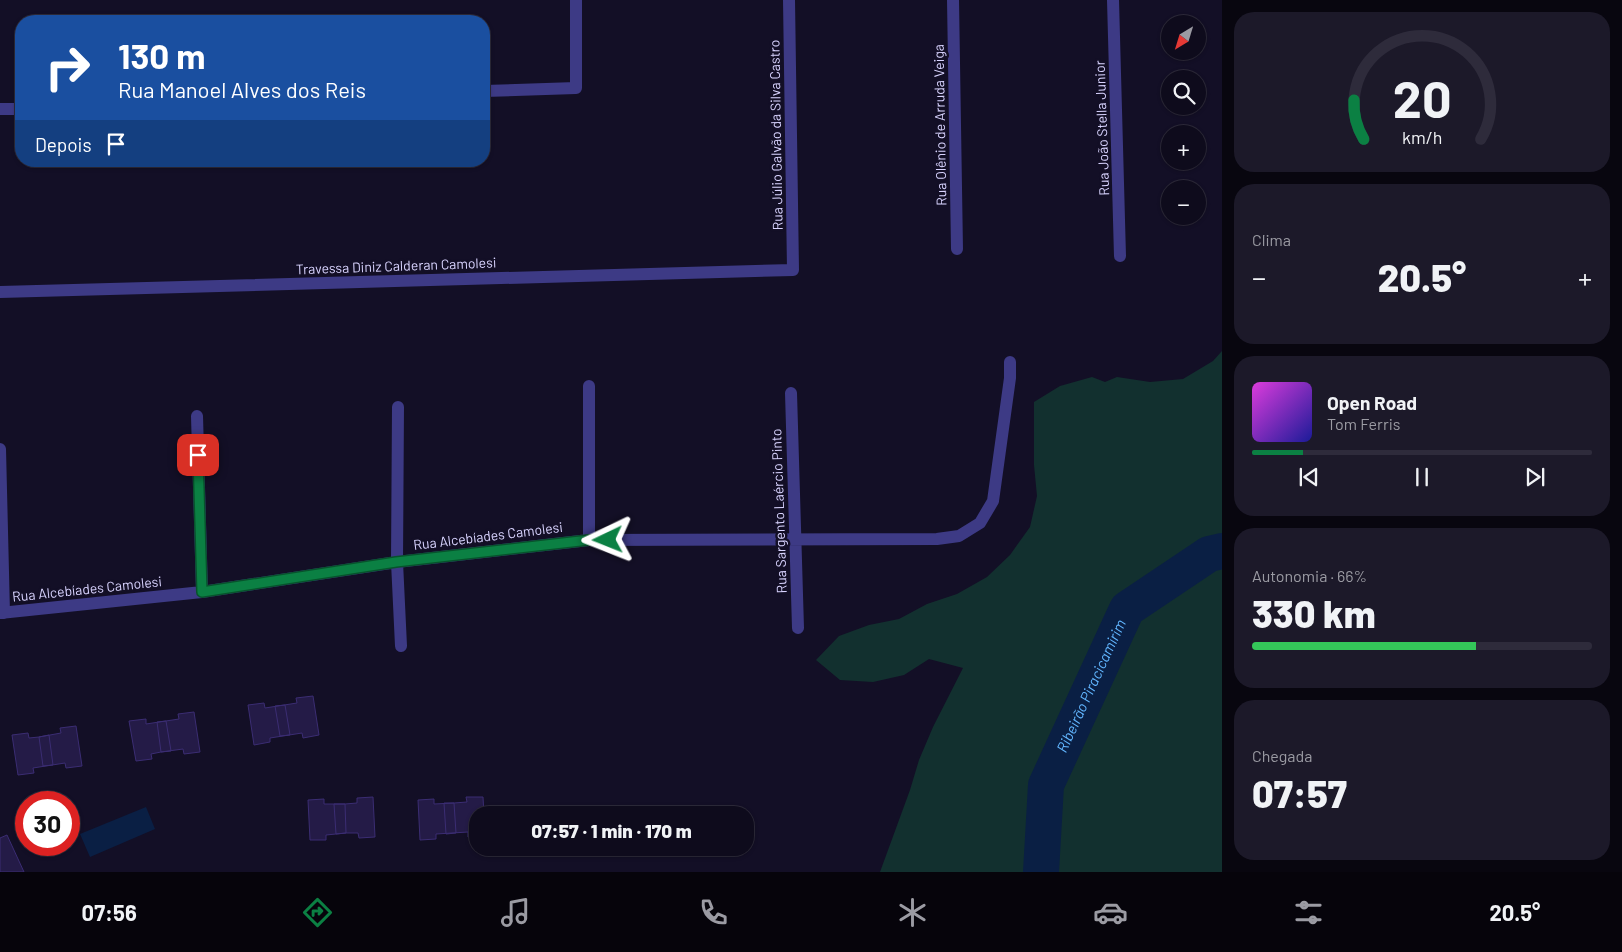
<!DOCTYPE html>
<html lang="pt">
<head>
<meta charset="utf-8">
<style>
  :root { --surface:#0e0b1c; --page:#1c1929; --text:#f1f3f6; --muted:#9b9ba3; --line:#2e2b3b; --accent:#0b8043 }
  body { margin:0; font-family:Barlow,sans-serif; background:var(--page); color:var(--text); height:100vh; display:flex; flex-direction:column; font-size:19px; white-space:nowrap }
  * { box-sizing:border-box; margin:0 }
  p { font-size:16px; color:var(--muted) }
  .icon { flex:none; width:28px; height:28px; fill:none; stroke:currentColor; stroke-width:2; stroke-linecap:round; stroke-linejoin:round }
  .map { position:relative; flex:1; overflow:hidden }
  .drawer { display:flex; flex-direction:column; gap:12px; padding:12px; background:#08060f; width:400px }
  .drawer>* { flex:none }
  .hud { position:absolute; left:15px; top:15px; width:475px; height:152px; border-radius:20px; box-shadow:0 1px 4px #0004,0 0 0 1px var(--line); background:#1a4fa0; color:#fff; overflow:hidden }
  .needle { width:32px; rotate:218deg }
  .controls { position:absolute; left:1161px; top:15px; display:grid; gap:10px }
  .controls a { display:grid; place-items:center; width:45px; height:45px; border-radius:50%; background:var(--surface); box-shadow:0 1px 4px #0004,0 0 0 1px var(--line); font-size:25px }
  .speed { position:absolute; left:15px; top:791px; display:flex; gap:10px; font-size:25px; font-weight:700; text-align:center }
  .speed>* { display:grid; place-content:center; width:65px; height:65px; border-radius:50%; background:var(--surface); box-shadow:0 1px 4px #0004,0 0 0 1px var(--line); line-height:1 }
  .speed .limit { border:8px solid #d22; background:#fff; color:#111 }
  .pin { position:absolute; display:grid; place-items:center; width:42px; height:42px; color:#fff; margin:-21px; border-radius:10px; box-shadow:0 2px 8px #0006 }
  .me { position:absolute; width:55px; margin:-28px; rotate:268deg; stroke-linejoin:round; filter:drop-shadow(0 0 4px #0008) }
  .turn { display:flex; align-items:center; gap:18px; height:105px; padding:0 20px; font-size:22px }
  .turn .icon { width:65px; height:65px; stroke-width:2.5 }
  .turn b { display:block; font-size:35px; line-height:42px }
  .then { display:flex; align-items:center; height:48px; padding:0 20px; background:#0003; gap:10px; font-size:19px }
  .big { font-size:38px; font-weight:800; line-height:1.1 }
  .drawer .widget { flex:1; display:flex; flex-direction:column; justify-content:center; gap:8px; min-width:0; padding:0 18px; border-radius:20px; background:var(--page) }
  .drawer .dial { align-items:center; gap:0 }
  .dial svg { height:130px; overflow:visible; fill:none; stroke:var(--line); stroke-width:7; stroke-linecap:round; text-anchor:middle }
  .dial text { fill:var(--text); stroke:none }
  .song { display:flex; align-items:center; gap:15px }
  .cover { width:60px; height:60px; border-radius:8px; background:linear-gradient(135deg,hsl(300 70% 55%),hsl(240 70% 35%)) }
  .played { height:5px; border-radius:2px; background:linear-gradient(90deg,var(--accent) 15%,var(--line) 15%) }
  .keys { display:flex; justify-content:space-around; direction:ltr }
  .heat { display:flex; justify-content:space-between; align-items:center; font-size:28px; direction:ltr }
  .charge { height:8px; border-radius:4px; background:linear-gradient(90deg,#34c759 66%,var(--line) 0) }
  .trip { position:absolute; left:469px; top:806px; width:285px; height:50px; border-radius:20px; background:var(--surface); box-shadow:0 1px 4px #0004,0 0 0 1px var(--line); font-weight:800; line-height:50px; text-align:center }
  .tab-bar { display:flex; height:80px; justify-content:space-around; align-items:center; background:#06040b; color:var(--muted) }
  .tab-bar .icon { width:35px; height:35px }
  .tab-bar .selected { color:var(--accent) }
  .tab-bar b { font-size:22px; color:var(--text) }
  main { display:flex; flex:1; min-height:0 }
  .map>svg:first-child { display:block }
  .green { fill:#12302f }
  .water { fill:#0a1f44 }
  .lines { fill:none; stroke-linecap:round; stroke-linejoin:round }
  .river { stroke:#0a1f44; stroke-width:36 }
  .building { fill:#241b47; stroke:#3b2d73 }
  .minor { stroke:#3d3a85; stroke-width:12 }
  .route-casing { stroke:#07532c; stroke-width:12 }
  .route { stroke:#0b8043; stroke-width:9 }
  .labels { text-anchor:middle; stroke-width:5; stroke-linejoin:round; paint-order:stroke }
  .street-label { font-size:14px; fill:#d9d4ff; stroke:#130f26 }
  .water-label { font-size:15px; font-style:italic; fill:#62b6ff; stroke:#130f26 }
</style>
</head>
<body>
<main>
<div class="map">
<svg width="1222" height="872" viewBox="0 0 1222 872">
  <rect width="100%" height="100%" fill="#130f26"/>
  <path class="green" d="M1222 351V872H880L910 790 919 760 933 727 963 668 929 659 904 675 873 682 840 680 816 660 839 636 869 625 899 619 927 604 957 594 987 577 1010 555 1030 527 1037 496 1034 465V402L1060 386 1092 377 1105 382 1117 377 1150 382 1183 379 1213 361Z"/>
  <path class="water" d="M146 807 155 829 90 857 80 834Z"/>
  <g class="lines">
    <path class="river" id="s1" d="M1041 872 1046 785 1127 609 1209 554 1222 551"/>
  </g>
  <path class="building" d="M313 696 319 735 303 738 302 733 270 738V742L254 745 248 705 264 703 265 708 297 703 296 698Z
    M285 705 290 735 280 736 275 706Z
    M194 712 200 752 184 754 183 749 161 752 151 754 152 759 136 761 129 721 146 719V724L179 719 178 714Z
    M166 721 171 751 161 752 157 722Z
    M76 726 82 766 66 768 65 763 33 768 34 773 18 775 12 735 28 733 29 738 39 737 61 733 60 728Z
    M49 735 53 765 43 766 39 737Z
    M373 797 375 837 359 838 358 833H346L326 835V840H310L308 800 324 799V804H345L357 803V798Z
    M466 797H483L484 815H478V837H468V832L436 834V839L420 840 418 800 434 799V804L454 803 467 802Z
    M444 803H454L456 833 446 834Z
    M334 804H345L346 833 336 834Z
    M7 835 24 872H0V838Z"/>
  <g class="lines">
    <path class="minor" d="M953 0 957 249
      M1113 0 1120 256
      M484 91 576 88V0
      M0 109H21
      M0 292 793 270 789 0
      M791 393 798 628
      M398 407 397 562 401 646
      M197 416 202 592
      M0 449 4 613
      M589 540V386
      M0 613 202 592 397 562 589 540 937 539 959 536 980 523 993 501 1010 378V362"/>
  </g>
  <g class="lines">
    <g class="route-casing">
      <path id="route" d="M198 455 202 592 396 562 589 540H608"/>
    </g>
    <use href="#route" class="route"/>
  </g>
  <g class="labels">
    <g class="street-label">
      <text transform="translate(940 125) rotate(-91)" y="5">Rua Olênio de Arruda Veiga</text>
      <text transform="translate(1102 128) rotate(-92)" y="5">Rua João Stella Junior</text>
      <text transform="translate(776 135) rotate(-91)" y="5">Rua Júlio Galvão da Silva Castro</text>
      <text transform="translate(396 266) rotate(-2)" y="5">Travessa Diniz Calderan Camolesi</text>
      <text transform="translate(779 511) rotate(-92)" y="5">Rua Sargento Laércio Pinto</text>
      <text transform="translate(488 536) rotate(-7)" y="5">Rua Alcebíades Camolesi</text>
      <text transform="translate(87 589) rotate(-6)" y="5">Rua Alcebíades Camolesi</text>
    </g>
    <g class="water-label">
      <text dy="5" stroke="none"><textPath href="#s1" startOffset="196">Ribeirão Piracicamirim</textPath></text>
    </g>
  </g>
</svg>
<div class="controls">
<a><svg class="needle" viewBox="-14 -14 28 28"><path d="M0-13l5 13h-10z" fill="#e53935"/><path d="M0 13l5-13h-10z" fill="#9b9ba3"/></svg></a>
<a><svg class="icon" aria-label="search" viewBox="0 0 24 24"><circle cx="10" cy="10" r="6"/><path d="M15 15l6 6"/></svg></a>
<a>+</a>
<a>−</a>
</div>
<div class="speed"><div class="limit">30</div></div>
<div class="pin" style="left:198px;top:455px;background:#d93025"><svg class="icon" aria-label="arrive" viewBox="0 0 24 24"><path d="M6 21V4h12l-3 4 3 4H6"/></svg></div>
<svg class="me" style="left:608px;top:540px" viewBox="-20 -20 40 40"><path d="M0-17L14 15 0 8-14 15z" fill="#0b8043" stroke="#fff" stroke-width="4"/></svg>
<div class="trip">07:57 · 1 min · 170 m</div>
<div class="hud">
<div class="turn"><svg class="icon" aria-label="right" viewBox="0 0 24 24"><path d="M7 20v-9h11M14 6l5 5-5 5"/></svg><div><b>130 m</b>Rua Manoel Alves dos Reis</div></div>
<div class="then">Depois<svg class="icon" aria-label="arrive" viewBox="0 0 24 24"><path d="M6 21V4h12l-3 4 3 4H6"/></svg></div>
</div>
</div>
<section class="drawer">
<div class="widget dial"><svg viewBox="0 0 100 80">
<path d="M14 69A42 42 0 1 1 86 69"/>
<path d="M14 69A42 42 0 0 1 8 45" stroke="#0b8043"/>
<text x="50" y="56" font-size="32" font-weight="700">20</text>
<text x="50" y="72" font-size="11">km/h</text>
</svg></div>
<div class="widget"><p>Clima</p>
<div class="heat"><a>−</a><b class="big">20.5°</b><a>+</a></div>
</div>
<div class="widget">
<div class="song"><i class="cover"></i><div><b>Open Road</b><p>Tom Ferris</p></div></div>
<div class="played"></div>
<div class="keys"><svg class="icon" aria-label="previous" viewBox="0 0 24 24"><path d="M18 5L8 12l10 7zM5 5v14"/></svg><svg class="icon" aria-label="pause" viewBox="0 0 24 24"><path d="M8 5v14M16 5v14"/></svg><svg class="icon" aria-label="next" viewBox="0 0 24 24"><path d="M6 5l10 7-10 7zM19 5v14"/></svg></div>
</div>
<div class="widget"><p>Autonomia · 66%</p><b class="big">330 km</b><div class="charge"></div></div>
<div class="widget"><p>Chegada</p><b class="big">07:57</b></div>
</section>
</main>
<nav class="tab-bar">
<b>07:56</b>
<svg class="icon selected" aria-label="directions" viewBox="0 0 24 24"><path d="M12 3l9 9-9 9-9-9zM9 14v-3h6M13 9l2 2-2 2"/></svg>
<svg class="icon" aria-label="music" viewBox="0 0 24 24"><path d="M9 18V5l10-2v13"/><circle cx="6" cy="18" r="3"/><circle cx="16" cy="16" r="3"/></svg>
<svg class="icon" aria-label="phone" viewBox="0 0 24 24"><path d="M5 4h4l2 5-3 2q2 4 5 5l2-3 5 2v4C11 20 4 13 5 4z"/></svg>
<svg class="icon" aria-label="climate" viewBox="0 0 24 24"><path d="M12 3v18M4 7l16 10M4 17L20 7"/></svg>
<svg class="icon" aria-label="car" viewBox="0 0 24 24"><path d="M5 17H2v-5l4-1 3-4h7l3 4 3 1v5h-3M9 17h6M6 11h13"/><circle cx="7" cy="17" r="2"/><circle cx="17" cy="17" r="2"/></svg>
<svg class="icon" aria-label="filters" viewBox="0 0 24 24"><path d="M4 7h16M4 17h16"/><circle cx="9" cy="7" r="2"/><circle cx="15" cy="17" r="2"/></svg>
<b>20.5°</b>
</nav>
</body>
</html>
